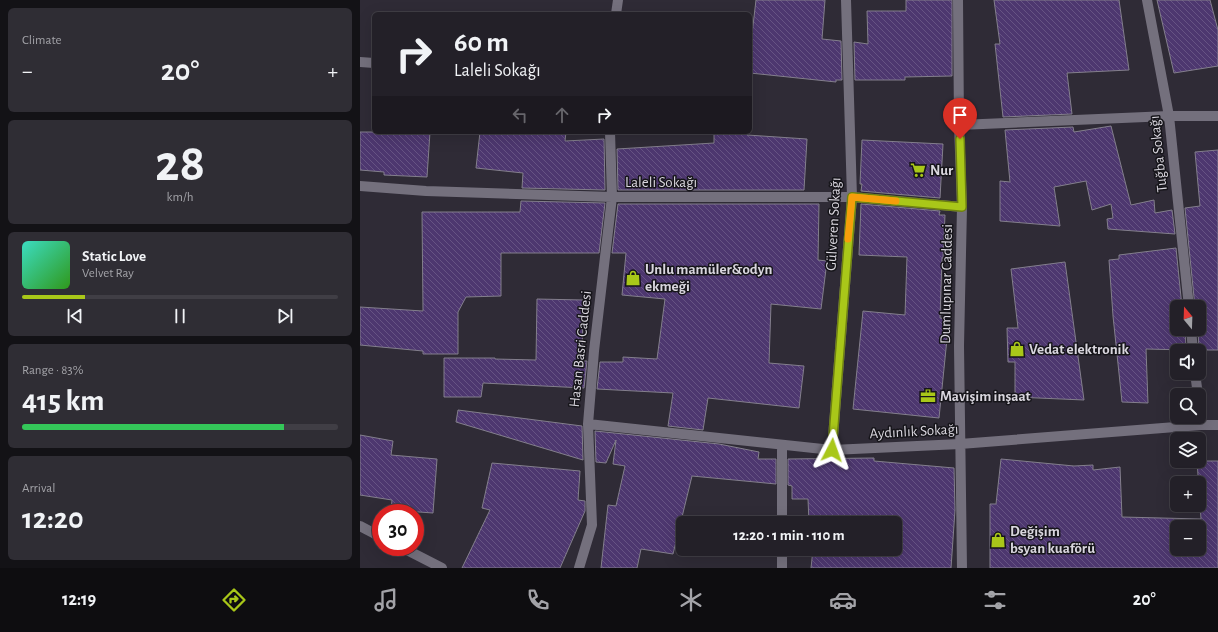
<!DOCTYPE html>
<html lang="en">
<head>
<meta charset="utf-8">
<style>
  :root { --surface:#232028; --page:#2f2d34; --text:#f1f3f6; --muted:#a3a3a8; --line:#403e45; --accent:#a9c719 }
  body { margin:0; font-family:"Alegreya Sans",sans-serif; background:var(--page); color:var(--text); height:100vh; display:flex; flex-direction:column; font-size:15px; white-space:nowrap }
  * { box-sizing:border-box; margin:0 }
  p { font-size:13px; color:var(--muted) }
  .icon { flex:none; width:22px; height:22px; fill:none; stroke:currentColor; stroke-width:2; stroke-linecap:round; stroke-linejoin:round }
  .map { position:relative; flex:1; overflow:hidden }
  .side { display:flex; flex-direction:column; gap:8px; padding:8px; background:#131216; width:360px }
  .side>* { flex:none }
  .hud { position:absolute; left:12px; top:12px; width:380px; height:122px; border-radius:6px; box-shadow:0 4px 16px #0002,0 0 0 1px var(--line); background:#232028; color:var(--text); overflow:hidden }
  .needle { width:26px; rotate:341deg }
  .controls { position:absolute; left:810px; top:300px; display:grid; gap:8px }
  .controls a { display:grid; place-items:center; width:36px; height:36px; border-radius:6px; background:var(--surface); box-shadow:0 4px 16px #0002,0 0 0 1px var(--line); font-size:20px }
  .speed { position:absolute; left:12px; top:504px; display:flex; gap:8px; font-size:20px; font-weight:700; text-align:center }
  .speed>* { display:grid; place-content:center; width:52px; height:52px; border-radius:50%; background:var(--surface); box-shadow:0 4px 16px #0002,0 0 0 1px var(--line); line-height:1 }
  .speed .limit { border:6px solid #d22; background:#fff; color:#111 }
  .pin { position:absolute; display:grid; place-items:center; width:34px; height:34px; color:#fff; margin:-41px -17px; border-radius:50% 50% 50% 0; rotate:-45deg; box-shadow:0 0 4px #0007 }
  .pin .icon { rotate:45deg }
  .me { position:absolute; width:44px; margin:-22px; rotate:4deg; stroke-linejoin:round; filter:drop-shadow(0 0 3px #0008) }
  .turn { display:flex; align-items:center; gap:14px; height:84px; padding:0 16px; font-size:18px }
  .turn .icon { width:52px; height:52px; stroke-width:2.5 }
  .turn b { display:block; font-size:28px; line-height:34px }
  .lanes { display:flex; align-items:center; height:38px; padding:0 16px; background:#0003; justify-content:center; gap:20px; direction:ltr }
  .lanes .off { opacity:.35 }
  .big { font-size:30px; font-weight:700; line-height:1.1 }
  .side .tile { flex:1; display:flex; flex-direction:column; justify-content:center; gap:6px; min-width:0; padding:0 14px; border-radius:6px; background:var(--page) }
  .side .dial { align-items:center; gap:0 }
  .dial b { font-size:52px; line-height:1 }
  .song { display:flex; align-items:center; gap:12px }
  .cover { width:48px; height:48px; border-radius:6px; background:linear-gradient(135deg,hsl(170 70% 55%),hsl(110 70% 35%)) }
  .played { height:4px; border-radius:2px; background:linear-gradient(90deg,var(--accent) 20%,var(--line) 20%) }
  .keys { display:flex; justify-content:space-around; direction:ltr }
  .heat { display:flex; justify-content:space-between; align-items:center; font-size:22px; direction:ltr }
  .charge { height:6px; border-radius:3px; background:linear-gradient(90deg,#34c759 83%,var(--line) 0) }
  .trip { position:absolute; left:316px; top:516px; width:226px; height:40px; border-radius:6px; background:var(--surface); box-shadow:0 4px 16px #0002,0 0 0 1px var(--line); font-weight:700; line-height:40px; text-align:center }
  .menu { display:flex; height:64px; justify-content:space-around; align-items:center; background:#0e0d10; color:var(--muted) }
  .menu .icon { width:28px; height:28px }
  .menu .active { color:var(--accent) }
  .menu b { font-size:18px; color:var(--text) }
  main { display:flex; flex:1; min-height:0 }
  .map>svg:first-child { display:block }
  .building { fill:url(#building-back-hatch); stroke:#837f8c; fill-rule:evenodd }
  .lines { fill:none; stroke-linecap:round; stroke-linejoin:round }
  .minor { stroke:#74707d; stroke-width:10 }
  .route-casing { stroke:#6e8110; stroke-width:10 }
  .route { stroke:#a9c719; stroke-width:7 }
  .slow { stroke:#f59e0b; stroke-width:7 }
  .labels { text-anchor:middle; stroke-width:3; stroke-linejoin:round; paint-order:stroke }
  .street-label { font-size:15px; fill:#d9d6de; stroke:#16151a }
  .poi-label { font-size:15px; font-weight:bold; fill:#d9d6de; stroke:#16151a; text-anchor:start }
</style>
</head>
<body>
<main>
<section class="side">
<div class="tile"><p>Climate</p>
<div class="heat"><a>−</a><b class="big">20°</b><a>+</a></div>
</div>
<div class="tile dial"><b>28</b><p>km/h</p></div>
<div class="tile">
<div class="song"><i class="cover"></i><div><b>Static Love</b><p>Velvet Ray</p></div></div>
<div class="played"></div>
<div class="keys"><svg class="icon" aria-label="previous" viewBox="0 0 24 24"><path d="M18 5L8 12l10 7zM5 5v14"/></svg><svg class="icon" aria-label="pause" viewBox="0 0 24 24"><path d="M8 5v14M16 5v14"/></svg><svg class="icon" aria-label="next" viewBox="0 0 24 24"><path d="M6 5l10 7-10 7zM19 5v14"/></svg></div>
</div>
<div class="tile"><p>Range · 83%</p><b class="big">415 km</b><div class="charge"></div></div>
<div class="tile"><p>Arrival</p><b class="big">12:20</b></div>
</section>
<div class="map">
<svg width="858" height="568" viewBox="0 0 858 568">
  <defs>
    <pattern id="building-back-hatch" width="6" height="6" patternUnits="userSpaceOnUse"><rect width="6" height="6" fill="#4d376f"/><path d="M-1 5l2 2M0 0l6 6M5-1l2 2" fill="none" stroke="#665383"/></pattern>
  </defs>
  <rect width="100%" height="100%" fill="#2f2b36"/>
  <path class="building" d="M396 0H465L462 39 481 41 482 80H476V82L390 73V51Z
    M546 0H592V76L545 77V80H495L494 42 508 44 507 11H546Z
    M634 0H759L769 70 707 73 712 114 643 117 635 44H640Z
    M797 0H850L858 30V66L814 73Z
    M751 126 771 205 794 200 795 213 812 210 815 234 748 229 747 219 753 218 751 204 732 210 726 181 694 187 700 226 640 221V181L650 182 645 130 713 127 714 132Z
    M0 132H70L67 177 24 175V172L0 170Z
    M120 132H206L205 141 244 139 245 190 162 188 163 173 116 168Z
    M354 132H387V135L447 139 444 190H258L257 149 354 143Z
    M502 140 583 144 580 198 501 191 502 184H500Z
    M858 150V350H839L838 329H839V307H835L825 208 840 206 835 152Z
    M161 201 245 203 239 253H141V296L106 297 98 312V354H63V351L0 345V307L63 311 62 212H160Z
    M258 204H459L458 260 467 261 461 309 411 304 409 363 444 366 439 408 348 398 343 430 308 426 313 393 237 389 240 362H263V357L297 359 305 299 262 295 266 253H252Z
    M501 204 580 211 579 215H585L583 258H582L580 318 589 319 579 418 493 409 503 311 545 315 547 257 499 255Z
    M816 248 822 307H817V329H825L826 350 786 349 788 403 762 402 753 316 749 260 759 259V255Z
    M705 262 724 400 655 397V362H648L647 328H658L651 269Z
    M177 299 223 300 222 361H227L224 388 123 383 121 397H84V358H135V359L176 360Z
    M98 410 222 426 223 460 96 422Z
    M235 431 359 444 399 452 398 459H416V484L332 476 313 554 281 549 277 568H241L248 505 256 506 265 466 253 464 256 440 246 463 236 462Z
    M0 435 33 441 31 455 77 459 73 513 31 510 32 500 0 495Z
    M514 458V461L594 468 595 510 591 568H451L453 549H535V523H449L448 499H432V486L428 485V459Z
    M641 459 714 466 733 465V470L760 467 762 517 841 519 837 461H858V568H630V504H636ZM817 527H839V549H817Z
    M132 463 220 471 218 500 225 501V511L200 568H102L130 510 122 508Z"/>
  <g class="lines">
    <path class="minor" d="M598 0 599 125 602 207 599 346 602 568
      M787 0 809 116 829 307
      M256 14 258 0
      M0 62 14 63
      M599 125 809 116H858
      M0 186 66 191 252 197H492L602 207
      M831 329 833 351
      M835 373 838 395
      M839 410 841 425
      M228 424 472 450 600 444 841 425H858
      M422 445V523
      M472 450 492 197 486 0
      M0 526 21 537
      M41 547 82 568
      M422 549V568
      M219 568 232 525 228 424 234 351 252 197 250 132"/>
  </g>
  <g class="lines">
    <g class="route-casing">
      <path id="route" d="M472 450 492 197 602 207 600 139"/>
    </g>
    <use href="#route" class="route"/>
    <path class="slow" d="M488 239 492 197 536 201"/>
  </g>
  <defs>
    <g id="supermarket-bare" transform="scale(1.2)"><path d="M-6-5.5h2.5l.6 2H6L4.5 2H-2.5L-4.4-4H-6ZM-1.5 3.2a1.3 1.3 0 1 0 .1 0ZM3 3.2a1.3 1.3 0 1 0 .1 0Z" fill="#a9c719" stroke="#16151a" stroke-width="2.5" paint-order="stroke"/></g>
    <g id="shop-bare" transform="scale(1.2)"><path d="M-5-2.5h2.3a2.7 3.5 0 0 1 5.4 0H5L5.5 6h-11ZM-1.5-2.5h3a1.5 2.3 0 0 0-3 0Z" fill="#a9c719" stroke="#16151a" stroke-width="2.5" paint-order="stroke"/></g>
    <g id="office-bare" transform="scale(1.2)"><path d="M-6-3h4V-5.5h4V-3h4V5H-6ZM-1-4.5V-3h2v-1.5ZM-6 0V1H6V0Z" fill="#a9c719" stroke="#16151a" stroke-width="2.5" paint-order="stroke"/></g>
  </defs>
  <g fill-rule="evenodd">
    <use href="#supermarket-bare" x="558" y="170"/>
    <use href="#shop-bare" x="273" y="278"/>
    <use href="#shop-bare" x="657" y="349"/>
    <use href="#office-bare" x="568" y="396"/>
    <use href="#shop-bare" x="638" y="540"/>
  </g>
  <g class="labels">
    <g class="street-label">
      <text transform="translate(798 154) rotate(-96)" y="5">Tuğba Sokağı</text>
      <text x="301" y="187">Laleli Sokağı</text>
      <text transform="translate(473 224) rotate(-87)" y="5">Gülveren Sokağı</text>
      <text transform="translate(586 284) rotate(-89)" y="5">Dumlupınar Caddesi</text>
      <text transform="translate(220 349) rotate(-84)" y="5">Hasan Basri Caddesi</text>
      <text transform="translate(554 431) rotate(-3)" y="5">Aydınlık Sokağı</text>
    </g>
    <g class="poi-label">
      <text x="570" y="175">Nur</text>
      <text x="285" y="274">Unlu mamüler&amp;odyn<tspan x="285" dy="17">ekmeği</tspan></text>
      <text x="669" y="354">Vedat elektronik</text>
      <text x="580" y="401">Mavişim inşaat</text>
      <text x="650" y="536">Değişim<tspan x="650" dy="17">bsyan kuaförü</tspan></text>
    </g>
  </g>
</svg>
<div class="controls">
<a><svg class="needle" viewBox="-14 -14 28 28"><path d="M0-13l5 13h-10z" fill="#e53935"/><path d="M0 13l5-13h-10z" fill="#a3a3a8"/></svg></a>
<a><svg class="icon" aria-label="sound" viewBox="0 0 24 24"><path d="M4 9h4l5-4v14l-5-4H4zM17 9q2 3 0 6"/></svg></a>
<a><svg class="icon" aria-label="search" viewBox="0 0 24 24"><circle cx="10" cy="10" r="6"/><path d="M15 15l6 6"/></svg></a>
<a><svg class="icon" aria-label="layers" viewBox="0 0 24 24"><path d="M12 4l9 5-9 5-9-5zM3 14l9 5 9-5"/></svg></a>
<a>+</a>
<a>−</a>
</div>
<div class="speed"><div class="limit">30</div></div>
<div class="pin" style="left:600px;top:139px;background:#d93025"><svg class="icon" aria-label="arrive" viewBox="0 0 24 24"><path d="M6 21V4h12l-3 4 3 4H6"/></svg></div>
<svg class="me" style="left:472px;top:450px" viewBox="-20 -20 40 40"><path d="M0-17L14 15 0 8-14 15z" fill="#a9c719" stroke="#fff" stroke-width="4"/></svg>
<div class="trip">12:20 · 1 min · 110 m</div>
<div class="hud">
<div class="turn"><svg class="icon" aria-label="right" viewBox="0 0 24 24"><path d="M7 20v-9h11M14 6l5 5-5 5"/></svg><div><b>60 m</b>Laleli Sokağı</div></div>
<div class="lanes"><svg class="icon off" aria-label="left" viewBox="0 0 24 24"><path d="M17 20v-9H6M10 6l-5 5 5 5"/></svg><svg class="icon off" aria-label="ahead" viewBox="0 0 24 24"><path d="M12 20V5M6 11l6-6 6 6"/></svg><svg class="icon" aria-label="right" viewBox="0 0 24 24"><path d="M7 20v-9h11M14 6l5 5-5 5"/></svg></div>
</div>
</div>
</main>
<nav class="menu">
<b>12:19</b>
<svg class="icon active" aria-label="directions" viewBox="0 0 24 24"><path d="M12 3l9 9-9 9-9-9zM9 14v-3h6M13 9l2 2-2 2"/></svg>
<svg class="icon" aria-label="music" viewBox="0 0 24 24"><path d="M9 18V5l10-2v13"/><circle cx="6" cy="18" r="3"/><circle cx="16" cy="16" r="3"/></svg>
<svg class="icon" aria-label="phone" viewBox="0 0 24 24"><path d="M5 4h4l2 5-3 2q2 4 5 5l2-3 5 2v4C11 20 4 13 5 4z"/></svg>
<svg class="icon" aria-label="climate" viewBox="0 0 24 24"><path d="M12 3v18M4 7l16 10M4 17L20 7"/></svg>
<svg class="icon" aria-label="car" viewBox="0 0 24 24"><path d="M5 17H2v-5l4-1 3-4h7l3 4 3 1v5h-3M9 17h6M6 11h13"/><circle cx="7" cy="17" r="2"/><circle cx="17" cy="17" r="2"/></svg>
<svg class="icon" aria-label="filters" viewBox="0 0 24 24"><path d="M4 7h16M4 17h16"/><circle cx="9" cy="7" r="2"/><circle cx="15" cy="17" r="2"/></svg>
<b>20°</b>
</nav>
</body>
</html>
